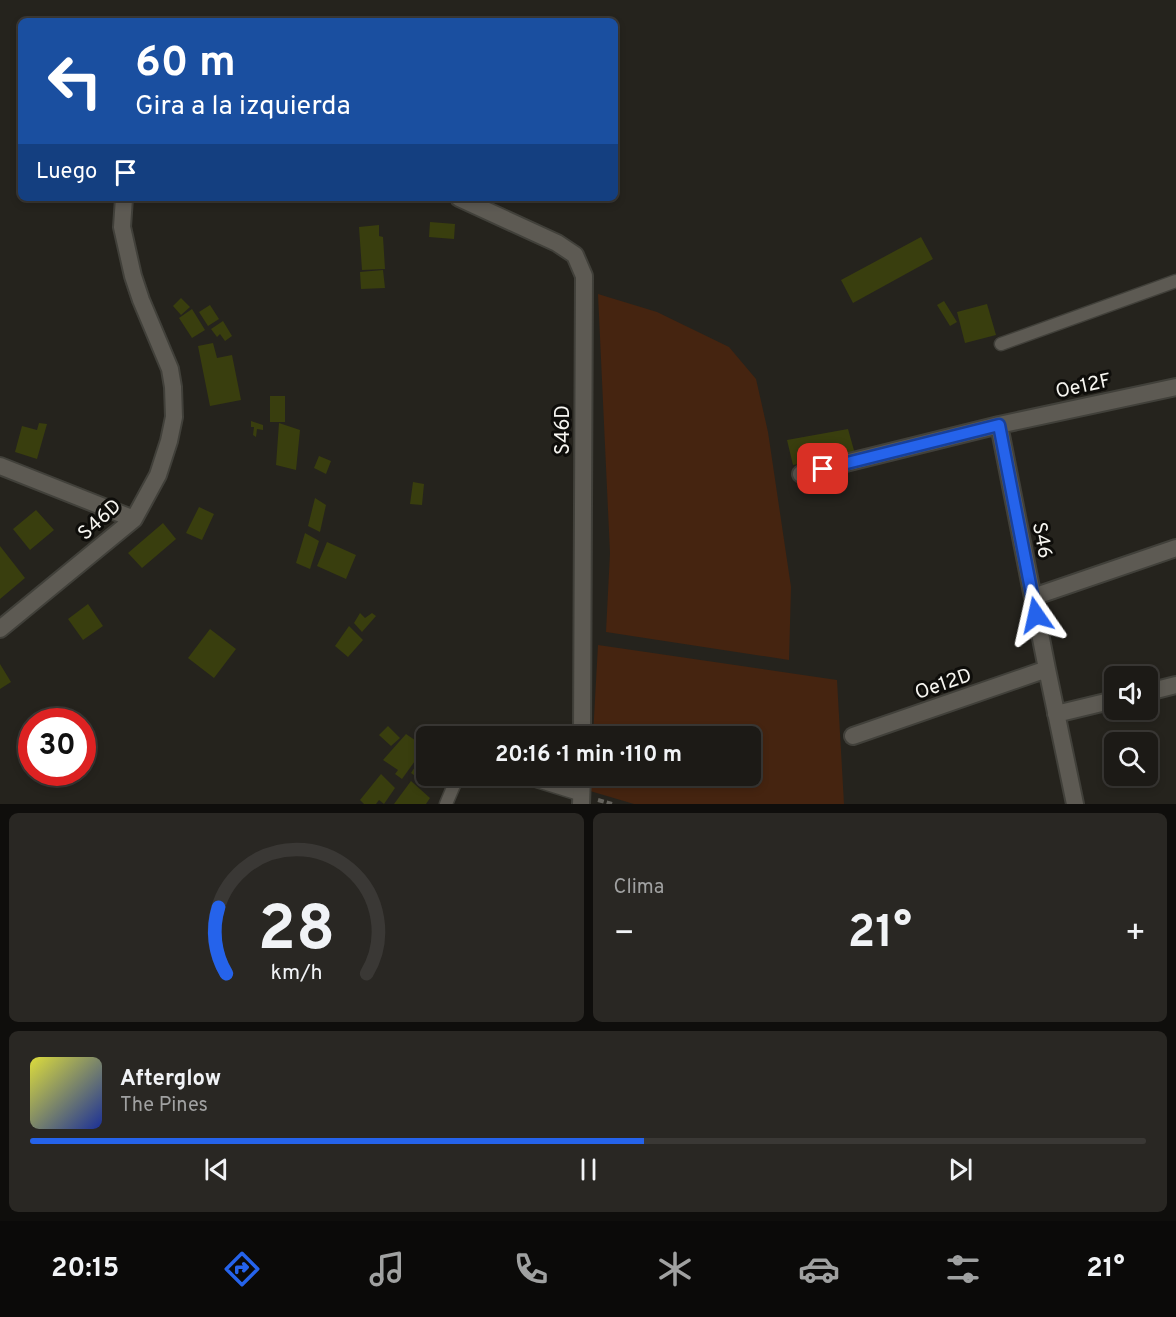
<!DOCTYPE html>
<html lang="es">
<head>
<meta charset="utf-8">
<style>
  :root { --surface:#1c1a16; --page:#292723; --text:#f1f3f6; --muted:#a0a1a1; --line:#3a3835; --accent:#2563eb }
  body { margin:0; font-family:Overpass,sans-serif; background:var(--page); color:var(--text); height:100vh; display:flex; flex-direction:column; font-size:22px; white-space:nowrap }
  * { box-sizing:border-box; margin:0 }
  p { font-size:20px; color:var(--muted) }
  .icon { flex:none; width:33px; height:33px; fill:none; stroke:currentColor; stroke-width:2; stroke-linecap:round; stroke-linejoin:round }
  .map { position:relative; height:804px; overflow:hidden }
  .side { display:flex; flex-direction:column; gap:9px; padding:9px; background:#0f0e0c; flex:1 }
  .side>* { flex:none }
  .guide { position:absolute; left:18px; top:18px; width:600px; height:183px; border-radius:9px; box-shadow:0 3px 9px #0003,0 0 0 2px var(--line); background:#1a4fa0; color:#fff; overflow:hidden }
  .buttons { position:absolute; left:1104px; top:666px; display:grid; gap:12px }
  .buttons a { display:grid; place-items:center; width:54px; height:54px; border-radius:9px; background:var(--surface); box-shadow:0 3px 9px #0003,0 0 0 2px var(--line); font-size:30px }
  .speed { position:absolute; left:18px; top:708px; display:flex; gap:12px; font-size:30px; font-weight:700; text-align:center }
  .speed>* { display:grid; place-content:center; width:78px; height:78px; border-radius:50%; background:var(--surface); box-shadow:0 3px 9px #0003,0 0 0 2px var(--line); line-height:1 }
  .speed .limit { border:9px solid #d22; background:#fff; color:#111 }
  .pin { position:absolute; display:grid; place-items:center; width:51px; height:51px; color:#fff; margin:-26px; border-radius:12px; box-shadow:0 3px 9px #0006 }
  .me { position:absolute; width:66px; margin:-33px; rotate:349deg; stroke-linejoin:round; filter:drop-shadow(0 0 4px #0008) }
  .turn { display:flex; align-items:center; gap:21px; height:126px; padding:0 18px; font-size:27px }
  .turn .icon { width:78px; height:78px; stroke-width:2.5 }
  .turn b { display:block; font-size:42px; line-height:51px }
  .then { display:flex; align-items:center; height:57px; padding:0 18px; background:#0003; gap:12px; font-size:22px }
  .big { font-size:45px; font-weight:700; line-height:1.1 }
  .side .tile { flex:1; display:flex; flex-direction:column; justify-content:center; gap:9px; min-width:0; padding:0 21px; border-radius:9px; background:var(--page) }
  .side .dial { align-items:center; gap:0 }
  .dial svg { height:156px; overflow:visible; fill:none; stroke:var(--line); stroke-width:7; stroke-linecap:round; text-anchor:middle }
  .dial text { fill:var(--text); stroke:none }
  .song { display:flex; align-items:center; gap:18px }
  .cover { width:72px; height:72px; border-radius:9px; background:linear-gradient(135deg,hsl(60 70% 55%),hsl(230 70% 35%)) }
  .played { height:6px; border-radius:3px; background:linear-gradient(90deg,var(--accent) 55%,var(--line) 55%) }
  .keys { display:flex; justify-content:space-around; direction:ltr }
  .heat { display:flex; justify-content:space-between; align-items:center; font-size:33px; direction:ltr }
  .side .tiles { flex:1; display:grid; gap:9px; grid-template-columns:1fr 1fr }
  .tile:last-child { grid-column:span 2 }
  .trip { position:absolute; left:416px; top:726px; width:345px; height:60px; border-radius:9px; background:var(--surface); box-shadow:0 3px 9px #0003,0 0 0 2px var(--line); font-weight:700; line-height:60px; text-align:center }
  .tab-bar { display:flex; height:96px; justify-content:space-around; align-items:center; background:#0b0a09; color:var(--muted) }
  .tab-bar .icon { width:42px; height:42px }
  .tab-bar .current { color:var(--accent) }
  .tab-bar b { font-size:27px; color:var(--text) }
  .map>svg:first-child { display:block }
  .green { fill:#452410 }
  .building { fill:#393e0e }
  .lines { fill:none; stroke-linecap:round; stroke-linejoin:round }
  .service-casing { stroke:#41403a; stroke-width:15 }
  .minor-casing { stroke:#41403a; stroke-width:20 }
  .path { stroke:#65635d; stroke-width:4; stroke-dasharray:6 3; stroke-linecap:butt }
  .service { stroke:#5d5a53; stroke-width:12 }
  .minor { stroke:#5d5a53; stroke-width:16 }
  .route-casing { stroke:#184099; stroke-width:15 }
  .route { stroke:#2563eb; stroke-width:10 }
  .labels { text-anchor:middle; stroke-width:6; stroke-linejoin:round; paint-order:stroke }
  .street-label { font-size:20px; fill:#f6f5f0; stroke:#0e0d0a }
</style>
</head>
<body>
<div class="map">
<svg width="1176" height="804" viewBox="0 0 1176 804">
  <rect width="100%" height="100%" fill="#25231d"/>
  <path class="green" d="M598 294 657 312 729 347 756 379 768 432 791 587 789 660 606 632 610 553Z
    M598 645 837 680 844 804H634L590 791 591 776H750V736H593Z"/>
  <path class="building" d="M430 222 455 224 454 239 429 237Z
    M379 225V236L383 237 385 269 362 270 359 227Z
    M921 237 933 259 853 303 841 280Z
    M383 270 385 288 361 289 360 272Z
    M181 298 190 307 181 315 173 306Z
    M944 301 957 322 950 326 937 305Z
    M987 304 996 335 965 343 957 312Z
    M210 305 219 319 208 326 199 312Z
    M192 309 205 330 192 338 179 318Z
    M223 321 232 336 225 341 220 334 217 337 211 329Z
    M213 343 217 358 232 355 241 400 210 406 198 346Z
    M270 396H285V422H270Z
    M251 421 263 425V430L257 429 256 437 253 435 254 427H251Z
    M39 423 47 424 37 459 15 452 22 426 37 430Z
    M279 423 300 430 296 470 276 465Z
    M848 429 855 454 802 469 800 464 793 465 787 440Z
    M319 456 331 461 326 474 314 468Z
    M413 482 424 484 422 505 410 504Z
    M315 498 326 505 320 532 308 526Z
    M199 507 214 514 202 540 186 533Z
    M36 510 54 530 30 550 13 529Z
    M163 523 176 539 142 568 128 553Z
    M305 533 319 541 310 569 296 563Z
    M327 542 356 555 346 579 317 566Z
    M0 546 25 578 0 599Z
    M88 604 103 626 83 640 68 619Z
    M360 613 365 618 372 613 376 616 362 632 354 623Z
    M349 626 363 640 348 657 335 646Z
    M210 629 236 649 214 678 188 658Z
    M0 664 11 682 0 689Z
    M388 726 400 738 391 746 379 735Z
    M530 727 546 734V736H528Z
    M493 728 506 732 505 736H490Z
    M406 734 425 747 402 779 395 774 398 770 383 760Z
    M426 750V776H440L435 784 424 777 421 780 411 773Z
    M381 774 395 788 384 804 379 800 376 804H364L360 800Z
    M411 781 430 798 426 804H394Z"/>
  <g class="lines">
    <g class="service-casing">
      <path id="service" d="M1001 344 1176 281
        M521 776 582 795
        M446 804 454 785 461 776"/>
    </g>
    <g class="minor-casing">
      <path id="minor" d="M459 198 557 243 575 255 584 276 582 736
        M999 425 1047 669 1075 804
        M0 466 134 519
        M801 474 999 425 1176 387
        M1033 597 1176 548
        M0 629 134 519 158 475 169 441 174 417 173 387 170 369 141 300 133 276 122 227 124 198
        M1148 692 1176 685
        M1056 714 1114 700
        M853 736 1047 669
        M581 804 582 776"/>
    </g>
    <path class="path" d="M598 800 612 804"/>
    <use href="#service" class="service"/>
    <use href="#minor" class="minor"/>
  </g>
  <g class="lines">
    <g class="route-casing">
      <path id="route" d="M823 469 999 425 1036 615"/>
    </g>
    <use href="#route" class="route"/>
  </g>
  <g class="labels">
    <g class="street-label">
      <text transform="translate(1083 385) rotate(-12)" y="7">Oe12F</text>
      <text transform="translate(562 430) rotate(-90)" y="7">S46D</text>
      <text transform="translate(99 519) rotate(-42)" y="7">S46D</text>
      <text transform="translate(1043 540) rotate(79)" y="7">S46</text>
      <text transform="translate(943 683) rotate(-19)" y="7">Oe12D</text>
    </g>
  </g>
</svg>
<div class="buttons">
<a><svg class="icon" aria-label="sound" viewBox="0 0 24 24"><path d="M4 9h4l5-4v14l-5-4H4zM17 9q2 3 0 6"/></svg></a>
<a><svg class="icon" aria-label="search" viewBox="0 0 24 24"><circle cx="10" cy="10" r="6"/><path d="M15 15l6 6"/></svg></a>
</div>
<div class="speed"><div class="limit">30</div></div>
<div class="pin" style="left:823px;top:469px;background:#d93025"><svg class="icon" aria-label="arrive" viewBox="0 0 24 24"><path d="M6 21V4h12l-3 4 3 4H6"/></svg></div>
<svg class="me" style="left:1036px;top:615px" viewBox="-20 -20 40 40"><path d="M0-17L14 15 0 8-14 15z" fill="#2563eb" stroke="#fff" stroke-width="4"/></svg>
<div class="trip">20:16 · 1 min · 110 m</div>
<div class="guide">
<div class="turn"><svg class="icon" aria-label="left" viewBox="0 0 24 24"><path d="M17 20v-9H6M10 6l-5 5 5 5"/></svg><div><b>60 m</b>Gira a la izquierda</div></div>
<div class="then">Luego<svg class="icon" aria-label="arrive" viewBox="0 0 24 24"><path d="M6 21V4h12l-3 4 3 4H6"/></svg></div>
</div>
</div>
<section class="side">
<div class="tiles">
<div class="tile dial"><svg viewBox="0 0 100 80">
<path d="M14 69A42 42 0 1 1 86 69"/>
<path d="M14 69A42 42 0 0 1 10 35" stroke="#2563eb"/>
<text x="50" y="56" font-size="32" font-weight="700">28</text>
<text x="50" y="72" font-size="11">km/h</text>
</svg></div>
<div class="tile"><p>Clima</p>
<div class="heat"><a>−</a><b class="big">21°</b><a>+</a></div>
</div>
<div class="tile">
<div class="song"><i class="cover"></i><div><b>Afterglow</b><p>The Pines</p></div></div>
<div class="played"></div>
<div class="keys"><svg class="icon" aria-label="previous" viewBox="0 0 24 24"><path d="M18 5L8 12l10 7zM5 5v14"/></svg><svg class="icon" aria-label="pause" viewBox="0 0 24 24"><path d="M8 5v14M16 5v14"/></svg><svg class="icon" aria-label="next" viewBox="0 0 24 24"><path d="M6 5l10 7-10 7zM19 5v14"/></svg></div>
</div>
</div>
</section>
<nav class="tab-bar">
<b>20:15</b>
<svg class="icon current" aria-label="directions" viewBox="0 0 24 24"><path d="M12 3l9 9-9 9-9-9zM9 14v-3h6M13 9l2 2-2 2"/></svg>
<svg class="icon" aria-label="music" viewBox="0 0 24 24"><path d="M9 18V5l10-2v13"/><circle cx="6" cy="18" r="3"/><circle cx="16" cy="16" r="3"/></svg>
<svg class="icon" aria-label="phone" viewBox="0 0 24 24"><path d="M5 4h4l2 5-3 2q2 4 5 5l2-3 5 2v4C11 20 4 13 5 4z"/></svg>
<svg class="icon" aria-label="climate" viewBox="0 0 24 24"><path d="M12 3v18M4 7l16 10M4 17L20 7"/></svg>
<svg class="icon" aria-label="car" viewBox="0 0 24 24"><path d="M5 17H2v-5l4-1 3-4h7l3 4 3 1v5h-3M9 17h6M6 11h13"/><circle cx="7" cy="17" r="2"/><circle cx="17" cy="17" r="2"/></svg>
<svg class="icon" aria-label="filters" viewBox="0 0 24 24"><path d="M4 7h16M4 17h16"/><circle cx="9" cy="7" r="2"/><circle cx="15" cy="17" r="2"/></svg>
<b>21°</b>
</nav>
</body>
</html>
